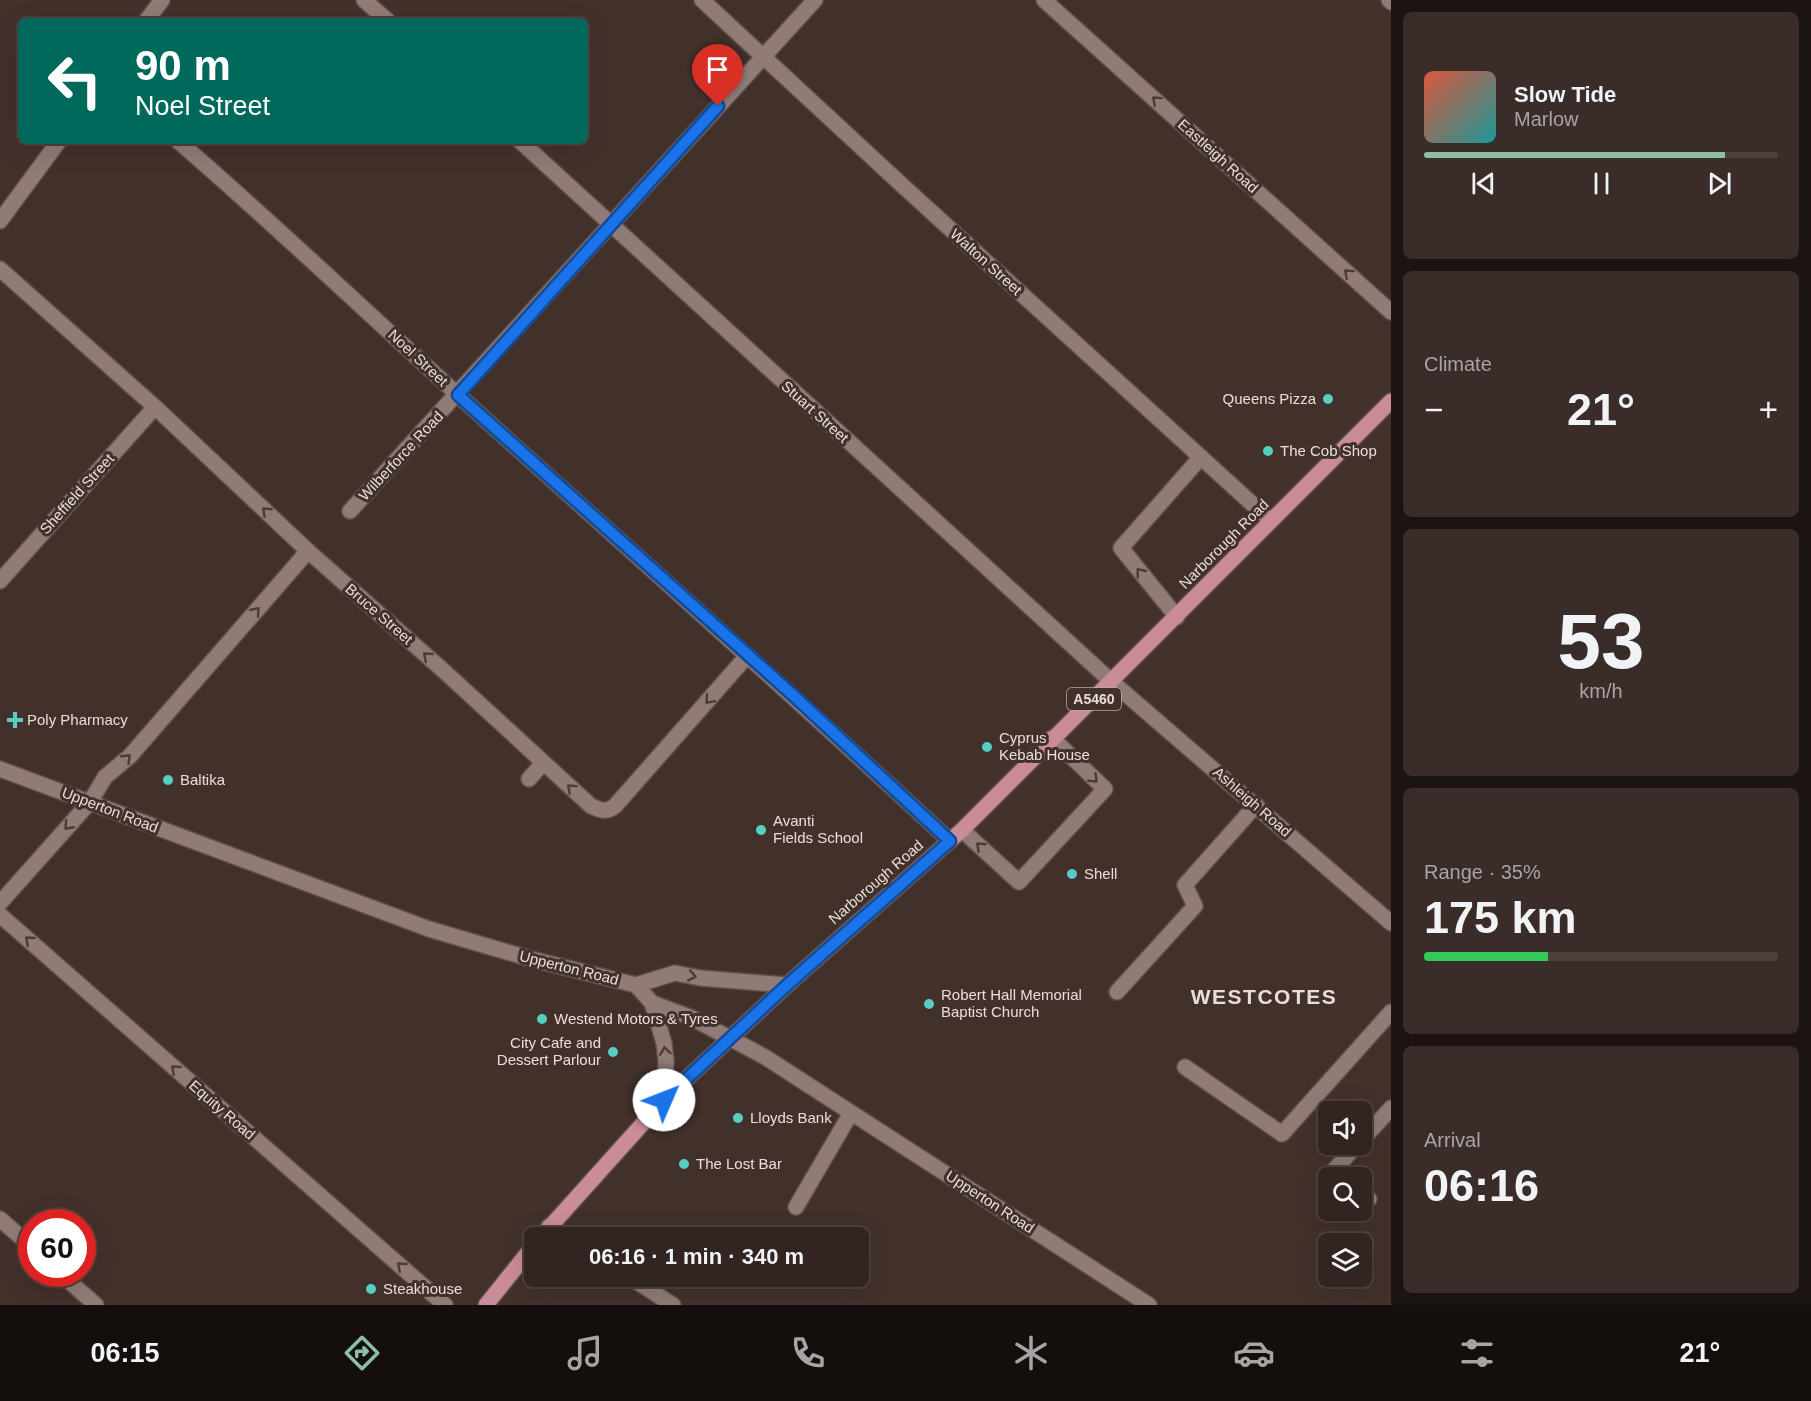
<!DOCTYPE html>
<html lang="en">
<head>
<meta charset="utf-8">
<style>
  :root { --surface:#322420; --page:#3a2c29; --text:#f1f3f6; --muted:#a8a4a5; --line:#4d413e; --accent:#8abfa5 }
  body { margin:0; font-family:Arial,sans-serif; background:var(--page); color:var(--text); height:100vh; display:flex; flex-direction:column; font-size:22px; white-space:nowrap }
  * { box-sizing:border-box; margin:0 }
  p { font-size:20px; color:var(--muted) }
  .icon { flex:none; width:33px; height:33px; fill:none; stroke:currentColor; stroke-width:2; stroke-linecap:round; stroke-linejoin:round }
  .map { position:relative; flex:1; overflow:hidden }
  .sheet { display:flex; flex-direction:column; gap:12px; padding:12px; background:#1c1412; width:420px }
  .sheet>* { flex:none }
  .top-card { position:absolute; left:18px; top:18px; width:570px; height:126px; border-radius:9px; box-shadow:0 6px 24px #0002,0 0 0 2px var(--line); background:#00695c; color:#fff; overflow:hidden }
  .fabs { position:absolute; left:1318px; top:1101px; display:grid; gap:12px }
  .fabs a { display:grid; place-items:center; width:54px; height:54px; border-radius:9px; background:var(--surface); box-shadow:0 6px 24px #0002,0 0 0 2px var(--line); font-size:30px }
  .speed { position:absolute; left:18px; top:1209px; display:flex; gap:12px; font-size:30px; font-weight:700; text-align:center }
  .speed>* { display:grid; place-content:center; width:78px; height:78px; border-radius:50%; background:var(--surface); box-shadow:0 6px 24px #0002,0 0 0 2px var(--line); line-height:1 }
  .speed .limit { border:9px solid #d22; background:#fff; color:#111 }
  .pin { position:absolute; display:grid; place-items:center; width:51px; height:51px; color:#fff; margin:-62px -26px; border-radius:50% 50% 50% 0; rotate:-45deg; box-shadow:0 0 6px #0007 }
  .pin .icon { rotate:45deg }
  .me { position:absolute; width:66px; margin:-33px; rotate:46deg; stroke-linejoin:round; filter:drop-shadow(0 0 4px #0008) }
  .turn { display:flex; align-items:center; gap:21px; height:126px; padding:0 18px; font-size:27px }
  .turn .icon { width:78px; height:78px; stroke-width:2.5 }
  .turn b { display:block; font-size:42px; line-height:51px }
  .big { font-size:45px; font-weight:700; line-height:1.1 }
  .sheet .widget { flex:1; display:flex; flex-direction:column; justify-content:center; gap:9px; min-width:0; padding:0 21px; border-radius:9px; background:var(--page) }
  .sheet .dial { align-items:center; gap:0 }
  .dial b { font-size:78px; line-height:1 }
  .song { display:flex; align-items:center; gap:18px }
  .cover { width:72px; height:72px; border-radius:9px; background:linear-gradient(135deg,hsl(10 70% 55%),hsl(180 70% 35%)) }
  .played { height:6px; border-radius:3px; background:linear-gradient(90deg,var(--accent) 85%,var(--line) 85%) }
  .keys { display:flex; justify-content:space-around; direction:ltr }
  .heat { display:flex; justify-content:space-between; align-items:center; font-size:33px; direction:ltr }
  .charge { height:9px; border-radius:4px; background:linear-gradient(90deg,#34c759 35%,var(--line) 0) }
  .trip { position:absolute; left:524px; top:1227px; width:345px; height:60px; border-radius:9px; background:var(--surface); box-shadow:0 6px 24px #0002,0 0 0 2px var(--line); font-weight:700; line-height:60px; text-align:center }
  .dock { display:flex; height:96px; justify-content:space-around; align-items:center; background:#140e0d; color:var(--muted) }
  .dock .icon { width:42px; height:42px }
  .dock .on { color:var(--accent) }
  .dock b { font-size:27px; color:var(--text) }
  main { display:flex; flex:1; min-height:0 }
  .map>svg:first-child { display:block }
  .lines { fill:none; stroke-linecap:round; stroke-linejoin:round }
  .minor-casing { stroke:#5e4f4b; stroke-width:18 }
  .major-casing { stroke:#5e4f4b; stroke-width:18 }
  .minor { stroke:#907b76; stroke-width:15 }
  .major { stroke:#ca8c98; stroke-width:15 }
  .oneway { stroke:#4e3b36 }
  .route-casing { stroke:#114b97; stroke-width:15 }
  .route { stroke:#1a73e8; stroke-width:10 }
  .poi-dot { fill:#56cec2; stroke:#42302b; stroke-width:2 }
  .labels { text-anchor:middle; stroke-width:6; stroke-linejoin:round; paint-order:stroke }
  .shield { fill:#42302b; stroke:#b7a9a6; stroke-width:1.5 }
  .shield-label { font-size:14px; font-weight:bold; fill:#e9ddda }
  .street-label { font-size:15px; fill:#e9ddda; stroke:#42302b }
  .poi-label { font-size:15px; fill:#e9ddda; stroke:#42302b; text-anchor:start }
  .district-label { font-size:21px; font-weight:bold; letter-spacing:1.5px; fill:#e9ddda; stroke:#42302b }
</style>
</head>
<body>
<main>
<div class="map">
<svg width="1391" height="1305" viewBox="0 0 1391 1305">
  <rect width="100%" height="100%" fill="#42302b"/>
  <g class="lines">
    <g class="minor-casing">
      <path id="minor" d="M364 0 388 21
        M702 0 903 186 1271 521
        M1044 0 1391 312
        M1389 0 1391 2
        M146 21 162 0
        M178 141C273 223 364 310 457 394 622 543 787 690 950 841
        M520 141 1112 682 1391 923
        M0 221 59 141
        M0 269 155 407 308 551 445 672 591 806C600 810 606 813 615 806L747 656
        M350 511 815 0
        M0 581 155 407
        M1177 617 1121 548 1201 457
        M0 769 429 929 531 959 636 985 652 1003 692 1018 765 1057 1149 1305
        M529 779 543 763
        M962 830 1019 882 1105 789 1052 738
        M0 903 90 802 105 777 130 756 308 551
        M0 915 445 1305
        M636 985 675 973 700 978 787 985
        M1117 992 1195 906 1185 885 1256 805
        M652 1003 664 1043 666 1061 664 1100
        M1185 1067 1282 1134 1391 1012
        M1362 1140 1391 1108
        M1343 1178 1334 1170 1358 1144
        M1362 1193 1369 1199
        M796 1207 851 1113
        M0 1219 32 1247
        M549 1226 567 1238
        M61 1274 96 1305
        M628 1276 673 1305"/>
    </g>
    <g class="major-casing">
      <path id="major" d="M540 1238 664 1100 787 985 962 830 1391 401
        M486 1305 534 1245"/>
    </g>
    <use href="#minor" class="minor"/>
    <use href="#major" class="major"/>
  </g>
  <defs><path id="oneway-chevron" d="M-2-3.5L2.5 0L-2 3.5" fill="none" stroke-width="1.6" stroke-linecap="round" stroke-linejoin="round" transform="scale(1.5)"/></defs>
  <g class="oneway">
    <use href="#oneway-chevron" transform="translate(1156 100) rotate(-138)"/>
    <use href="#oneway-chevron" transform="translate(1348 273) rotate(-138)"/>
    <use href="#oneway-chevron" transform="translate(266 511) rotate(-136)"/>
    <use href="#oneway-chevron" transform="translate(1140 572) rotate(-129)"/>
    <use href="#oneway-chevron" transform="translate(256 611) rotate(-49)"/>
    <use href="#oneway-chevron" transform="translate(427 656) rotate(-139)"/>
    <use href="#oneway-chevron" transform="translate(709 700) rotate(131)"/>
    <use href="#oneway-chevron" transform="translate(127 758) rotate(-44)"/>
    <use href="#oneway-chevron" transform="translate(1094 779) rotate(44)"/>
    <use href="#oneway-chevron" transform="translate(571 788) rotate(-138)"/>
    <use href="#oneway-chevron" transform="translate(68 826) rotate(132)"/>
    <use href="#oneway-chevron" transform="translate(980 846) rotate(-137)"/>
    <use href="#oneway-chevron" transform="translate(29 940) rotate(-139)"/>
    <use href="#oneway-chevron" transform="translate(692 976) rotate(11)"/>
    <use href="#oneway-chevron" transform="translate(665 1051) rotate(-98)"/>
    <use href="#oneway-chevron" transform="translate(175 1069) rotate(-139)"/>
    <use href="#oneway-chevron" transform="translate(401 1266) rotate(-139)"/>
  </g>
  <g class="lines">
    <g class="route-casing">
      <path id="route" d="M664 1100 787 985 950 841 794 696 458 395 718 106"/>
    </g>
    <use href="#route" class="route"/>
  </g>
  <g class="poi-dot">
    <circle cx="1328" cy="399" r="6"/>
    <circle cx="1268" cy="451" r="6"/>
    <path d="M12 711h6v6h6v6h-6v6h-6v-6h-6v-6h6z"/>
    <circle cx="987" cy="747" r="6"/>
    <circle cx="168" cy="780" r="6"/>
    <circle cx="761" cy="830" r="6"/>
    <circle cx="1072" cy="874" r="6"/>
    <circle cx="929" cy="1004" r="6"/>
    <circle cx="542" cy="1019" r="6"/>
    <circle cx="613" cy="1052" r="6"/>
    <circle cx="738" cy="1118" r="6"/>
    <circle cx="684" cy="1164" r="6"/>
    <circle cx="371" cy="1289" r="6"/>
  </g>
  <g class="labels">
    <rect class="shield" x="1067" y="688" width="54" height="22" rx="4.5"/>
    <g class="shield-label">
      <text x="1094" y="704">A5460</text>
    </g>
    <g class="street-label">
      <text transform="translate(1218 156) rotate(42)" y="5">Eastleigh Road</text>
      <text transform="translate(986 262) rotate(42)" y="5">Walton Street</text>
      <text transform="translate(418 358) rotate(43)" y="5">Noel Street</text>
      <text transform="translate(815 412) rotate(42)" y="5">Stuart Street</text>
      <text transform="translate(401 456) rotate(-47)" y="5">Wilberforce Road</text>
      <text transform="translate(77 494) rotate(-48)" y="5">Sheffield Street</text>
      <text transform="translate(1224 544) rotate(-45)" y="5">Narborough Road</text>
      <text transform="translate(379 614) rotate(41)" y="5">Bruce Street</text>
      <text transform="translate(1252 802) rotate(41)" y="5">Ashleigh Road</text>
      <text transform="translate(110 810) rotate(21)" y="5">Upperton Road</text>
      <text transform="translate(876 882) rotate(-41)" y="5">Narborough Road</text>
      <text transform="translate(569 968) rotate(14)" y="5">Upperton Road</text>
      <text transform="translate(222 1110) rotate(41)" y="5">Equity Road</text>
      <text transform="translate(990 1202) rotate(33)" y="5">Upperton Road</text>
    </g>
    <g class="poi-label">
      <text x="1316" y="404" text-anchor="end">Queens Pizza</text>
      <text x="1280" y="456">The Cob Shop</text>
      <text x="27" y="725">Poly Pharmacy</text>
      <text x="999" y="743">Cyprus<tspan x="999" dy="17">Kebab House</tspan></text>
      <text x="180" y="785">Baltika</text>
      <text x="773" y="826">Avanti<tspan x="773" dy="17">Fields School</tspan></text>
      <text x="1084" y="879">Shell</text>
      <text x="941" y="1000">Robert Hall Memorial<tspan x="941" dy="17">Baptist Church</tspan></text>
      <text x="554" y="1024">Westend Motors &amp; Tyres</text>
      <text x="601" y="1048" text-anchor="end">City Cafe and<tspan x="601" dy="17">Dessert Parlour</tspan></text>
      <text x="750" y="1123">Lloyds Bank</text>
      <text x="696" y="1169">The Lost Bar</text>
      <text x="383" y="1294">Steakhouse</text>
    </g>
    <g class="district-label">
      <text x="1264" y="1004">WESTCOTES</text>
    </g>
  </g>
</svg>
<div class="fabs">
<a><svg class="icon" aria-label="sound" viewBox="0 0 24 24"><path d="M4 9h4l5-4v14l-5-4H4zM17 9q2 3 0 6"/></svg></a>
<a><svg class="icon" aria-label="search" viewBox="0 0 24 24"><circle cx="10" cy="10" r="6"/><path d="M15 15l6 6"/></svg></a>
<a><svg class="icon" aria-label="layers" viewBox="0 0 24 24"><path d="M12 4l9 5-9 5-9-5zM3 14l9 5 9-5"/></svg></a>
</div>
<div class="speed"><div class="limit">60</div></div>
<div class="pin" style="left:718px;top:106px;background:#d93025"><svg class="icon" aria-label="arrive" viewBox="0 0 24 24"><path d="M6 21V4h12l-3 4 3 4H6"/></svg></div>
<svg class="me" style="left:664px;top:1100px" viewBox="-20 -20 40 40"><circle r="19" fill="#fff"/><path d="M0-13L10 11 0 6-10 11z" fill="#1a73e8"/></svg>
<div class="trip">06:16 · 1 min · 340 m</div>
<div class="top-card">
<div class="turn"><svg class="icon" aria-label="left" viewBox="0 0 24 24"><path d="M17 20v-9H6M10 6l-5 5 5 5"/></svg><div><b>90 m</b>Noel Street</div></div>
</div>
</div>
<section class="sheet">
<div class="widget">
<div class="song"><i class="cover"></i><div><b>Slow Tide</b><p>Marlow</p></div></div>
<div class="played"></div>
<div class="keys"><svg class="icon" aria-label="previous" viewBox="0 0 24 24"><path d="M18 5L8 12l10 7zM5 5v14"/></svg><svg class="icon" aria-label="pause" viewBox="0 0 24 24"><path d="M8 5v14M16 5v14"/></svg><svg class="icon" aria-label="next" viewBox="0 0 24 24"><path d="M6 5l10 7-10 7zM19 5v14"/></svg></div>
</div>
<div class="widget"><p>Climate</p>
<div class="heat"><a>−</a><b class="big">21°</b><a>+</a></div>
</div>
<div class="widget dial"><b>53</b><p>km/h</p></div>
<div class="widget"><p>Range · 35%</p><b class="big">175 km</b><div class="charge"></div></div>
<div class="widget"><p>Arrival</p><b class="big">06:16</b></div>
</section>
</main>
<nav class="dock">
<b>06:15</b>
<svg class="icon on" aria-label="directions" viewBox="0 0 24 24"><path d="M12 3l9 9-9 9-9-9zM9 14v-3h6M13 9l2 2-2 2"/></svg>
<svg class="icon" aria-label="music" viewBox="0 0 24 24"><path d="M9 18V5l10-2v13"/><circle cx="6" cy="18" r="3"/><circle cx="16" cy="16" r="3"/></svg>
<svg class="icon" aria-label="phone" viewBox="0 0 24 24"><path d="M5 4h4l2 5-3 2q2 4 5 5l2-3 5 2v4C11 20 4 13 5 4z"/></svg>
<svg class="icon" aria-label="climate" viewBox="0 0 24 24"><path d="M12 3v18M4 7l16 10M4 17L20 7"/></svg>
<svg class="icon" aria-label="car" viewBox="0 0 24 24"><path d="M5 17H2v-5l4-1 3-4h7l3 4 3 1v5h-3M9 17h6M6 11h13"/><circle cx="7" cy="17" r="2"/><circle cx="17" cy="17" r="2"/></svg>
<svg class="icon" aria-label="filters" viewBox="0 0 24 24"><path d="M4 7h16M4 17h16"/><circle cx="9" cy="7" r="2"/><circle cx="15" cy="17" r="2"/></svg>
<b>21°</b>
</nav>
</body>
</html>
